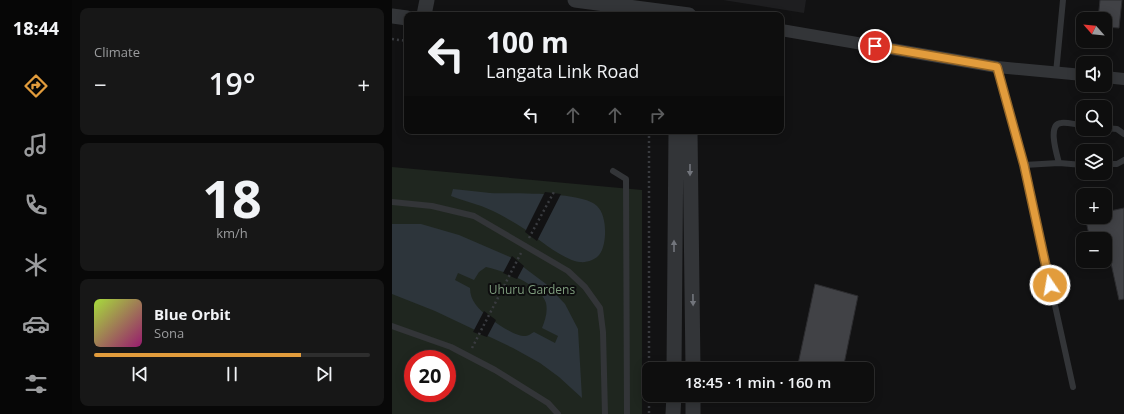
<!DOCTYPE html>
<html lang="en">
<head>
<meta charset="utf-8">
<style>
  :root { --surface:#0e0e0e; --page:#171717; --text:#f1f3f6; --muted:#9b9c9e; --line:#2e2e2e; --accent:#e29c3c }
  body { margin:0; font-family:"Open Sans",sans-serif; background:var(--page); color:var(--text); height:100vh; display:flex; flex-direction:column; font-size:15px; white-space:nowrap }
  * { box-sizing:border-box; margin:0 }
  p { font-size:13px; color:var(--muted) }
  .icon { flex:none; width:22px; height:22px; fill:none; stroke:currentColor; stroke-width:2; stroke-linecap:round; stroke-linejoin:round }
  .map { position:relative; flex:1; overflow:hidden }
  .drawer { display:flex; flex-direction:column; gap:8px; padding:8px; background:#080808; width:320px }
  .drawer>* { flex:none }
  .guide { position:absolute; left:12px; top:12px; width:380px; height:122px; border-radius:8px; box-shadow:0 2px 10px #0003,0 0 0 1px var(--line); background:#0e0e0e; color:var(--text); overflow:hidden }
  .needle { width:26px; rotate:297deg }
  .tools { position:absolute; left:684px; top:12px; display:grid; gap:8px }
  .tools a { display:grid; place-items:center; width:36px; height:36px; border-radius:8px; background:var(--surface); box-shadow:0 2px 10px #0003,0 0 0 1px var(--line); font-size:20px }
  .speed { position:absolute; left:12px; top:350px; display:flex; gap:8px; font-size:20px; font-weight:700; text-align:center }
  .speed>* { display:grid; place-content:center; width:52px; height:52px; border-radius:50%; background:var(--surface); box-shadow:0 2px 10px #0003,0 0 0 1px var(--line); line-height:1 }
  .speed .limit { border:6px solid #d22; background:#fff; color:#111 }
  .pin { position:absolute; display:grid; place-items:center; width:34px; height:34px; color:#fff; margin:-17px; border:2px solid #fff; border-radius:50%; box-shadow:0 1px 4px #0007 }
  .me { position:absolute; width:44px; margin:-22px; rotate:348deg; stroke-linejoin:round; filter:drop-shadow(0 0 3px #0008) }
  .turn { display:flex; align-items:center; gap:14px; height:84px; padding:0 16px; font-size:18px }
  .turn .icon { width:52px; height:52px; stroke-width:2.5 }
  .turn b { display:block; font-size:28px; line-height:34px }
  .lanes { display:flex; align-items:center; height:38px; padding:0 16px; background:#0003; justify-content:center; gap:20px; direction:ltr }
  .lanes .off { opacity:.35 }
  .big { font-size:30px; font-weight:600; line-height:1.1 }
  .drawer .widget { flex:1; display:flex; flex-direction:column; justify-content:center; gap:6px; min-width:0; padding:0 14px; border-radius:8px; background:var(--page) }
  .drawer .dial { align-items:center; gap:0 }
  .dial b { font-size:52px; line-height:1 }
  .song { display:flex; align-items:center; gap:12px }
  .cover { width:48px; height:48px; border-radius:6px; background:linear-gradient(135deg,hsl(80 70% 55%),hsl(320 70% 35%)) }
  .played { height:4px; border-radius:2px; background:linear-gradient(90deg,var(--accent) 75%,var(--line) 75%) }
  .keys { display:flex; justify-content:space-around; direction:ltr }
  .heat { display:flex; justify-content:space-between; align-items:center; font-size:22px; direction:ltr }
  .trip { position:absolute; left:250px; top:362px; width:232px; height:40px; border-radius:8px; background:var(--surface); box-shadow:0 2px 10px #0003,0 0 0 1px var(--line); font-weight:600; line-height:40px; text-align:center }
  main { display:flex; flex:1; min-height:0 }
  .dock { display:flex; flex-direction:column; width:72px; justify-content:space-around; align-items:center; background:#060606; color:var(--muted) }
  .dock .icon { width:28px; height:28px }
  .dock .current { color:var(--accent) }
  .dock b { font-size:18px; color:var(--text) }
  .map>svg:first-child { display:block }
  .built { fill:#1e1e20 }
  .green { fill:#1f261f; fill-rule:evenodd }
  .water { fill:#2d353b; fill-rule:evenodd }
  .pier { fill:#121213 }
  .building { fill:#414246; stroke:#2c2c2f }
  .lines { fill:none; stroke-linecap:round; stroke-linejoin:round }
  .path { stroke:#393b3f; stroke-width:2.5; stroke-dasharray:2 3; stroke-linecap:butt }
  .service { stroke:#333538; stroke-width:6 }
  .minor { stroke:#333538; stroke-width:12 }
  .tertiary { stroke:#333538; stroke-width:15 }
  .oneway { fill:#72757c }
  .route-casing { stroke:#936527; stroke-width:10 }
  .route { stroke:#e29c3c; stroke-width:7 }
  .labels { text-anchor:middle; stroke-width:4; stroke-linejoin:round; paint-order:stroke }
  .park-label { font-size:12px; fill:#7e9c7d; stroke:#0d0d0e }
</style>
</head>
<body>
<main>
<nav class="dock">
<b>18:44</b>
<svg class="icon current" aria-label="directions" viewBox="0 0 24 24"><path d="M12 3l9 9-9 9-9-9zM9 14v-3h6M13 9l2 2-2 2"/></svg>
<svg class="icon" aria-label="music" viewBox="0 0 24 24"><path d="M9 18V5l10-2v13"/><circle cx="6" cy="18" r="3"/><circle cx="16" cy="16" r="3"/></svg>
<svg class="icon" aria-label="phone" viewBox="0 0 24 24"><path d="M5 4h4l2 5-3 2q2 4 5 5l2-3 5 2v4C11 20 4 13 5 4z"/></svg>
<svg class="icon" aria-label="climate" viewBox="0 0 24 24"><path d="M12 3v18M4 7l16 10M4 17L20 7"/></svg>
<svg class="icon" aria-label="car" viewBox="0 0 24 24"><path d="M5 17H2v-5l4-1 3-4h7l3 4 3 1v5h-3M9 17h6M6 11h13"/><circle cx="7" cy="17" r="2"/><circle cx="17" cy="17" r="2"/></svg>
<svg class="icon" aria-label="filters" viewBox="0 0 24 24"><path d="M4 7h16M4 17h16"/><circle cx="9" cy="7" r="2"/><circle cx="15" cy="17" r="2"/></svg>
</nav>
<section class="drawer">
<div class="widget"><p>Climate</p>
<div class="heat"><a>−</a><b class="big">19°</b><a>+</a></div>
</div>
<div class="widget dial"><b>18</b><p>km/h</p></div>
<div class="widget">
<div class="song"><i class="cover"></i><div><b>Blue Orbit</b><p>Sona</p></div></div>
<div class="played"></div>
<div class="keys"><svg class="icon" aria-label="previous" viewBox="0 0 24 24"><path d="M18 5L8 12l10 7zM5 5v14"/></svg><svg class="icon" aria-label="pause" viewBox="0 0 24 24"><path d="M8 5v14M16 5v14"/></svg><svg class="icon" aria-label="next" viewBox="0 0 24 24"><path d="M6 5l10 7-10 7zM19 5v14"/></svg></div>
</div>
</section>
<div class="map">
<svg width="732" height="414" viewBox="0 0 732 414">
  <rect width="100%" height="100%" fill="#121213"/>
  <path class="built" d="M331 0H414L412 13Z"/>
  <path class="green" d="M0 167 250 190V414H0ZM21 359H55V393H21Z"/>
  <path class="water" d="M61 189C74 190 86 192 98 193 120 194 190 191 205 206 215 215 215 241 209 252 206 259 195 263 188 262 173 261 146 239 134 230 125 224 116 219 107 214 93 206 75 202 59 196Z
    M0 224H29L67 235 118 257 154 284 173 304 186 329 190 398 167 377 148 363 121 348 43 311 0 294ZM94 267C112 271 148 284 154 303 156 312 153 320 150 328L166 336 163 343 142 332C140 333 136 336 134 336 121 337 91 315 84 305 80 300 78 294 78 288L63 280 66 273 82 280 87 272Z"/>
  <path class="pier" d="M153 192 169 194 145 241 133 232Z
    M120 256 132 266 125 279 111 273Z
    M92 311 104 320 95 337 81 332Z"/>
  <path class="building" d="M708 0H730L727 28 713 27V19H706Z
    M732 208V299L727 300 717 254 713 255V239H698L693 217H713V212Z
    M423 284 466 296 451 369H405Z"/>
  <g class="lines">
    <path class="path" d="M0 39 15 41
      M257 131V414
      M137 238 163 190
      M80 348 129 253"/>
    <path class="service" d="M605 67 632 165 681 387
      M664 73 671 0
      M713 128 725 129 732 134
      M667 163C665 155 655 124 669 123 676 122 684 125 691 125
      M713 164H725L732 160
      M632 165 667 163 691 165
      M221 171 234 179 235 414
      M0 202 40 206 82 216 176 271 193 287 208 308 211 332 213 414
      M0 326 59 347 103 370 156 403 166 414"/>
    <path class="minor" d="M389 30 605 67 691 75
      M713 77 732 79"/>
    <path class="tertiary" d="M183 0 297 15
      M32 15 35 0
      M0 16 15 18
      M298 131 301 369
      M282 369 284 131
      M281 414 282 395
      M301 414V395"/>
  </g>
  <defs><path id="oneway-solid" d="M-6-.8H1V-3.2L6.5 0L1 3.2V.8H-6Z"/></defs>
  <g class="oneway">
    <use href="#oneway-solid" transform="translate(298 170) rotate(90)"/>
    <use href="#oneway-solid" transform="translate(282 246) rotate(-90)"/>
    <use href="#oneway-solid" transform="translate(301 300) rotate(89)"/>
  </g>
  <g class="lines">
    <g class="route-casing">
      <path id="route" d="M483 46 605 67 632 165 658 285"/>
    </g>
    <use href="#route" class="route"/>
  </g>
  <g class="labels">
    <g class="park-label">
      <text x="140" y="294">Uhuru Gardens</text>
    </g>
  </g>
</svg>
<div class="tools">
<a><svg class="needle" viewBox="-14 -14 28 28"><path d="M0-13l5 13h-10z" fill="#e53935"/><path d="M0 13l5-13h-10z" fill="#9b9c9e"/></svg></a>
<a><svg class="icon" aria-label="sound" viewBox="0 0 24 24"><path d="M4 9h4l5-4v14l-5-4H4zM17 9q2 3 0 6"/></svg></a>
<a><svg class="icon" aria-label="search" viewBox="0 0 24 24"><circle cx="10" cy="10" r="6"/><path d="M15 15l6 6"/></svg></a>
<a><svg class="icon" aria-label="layers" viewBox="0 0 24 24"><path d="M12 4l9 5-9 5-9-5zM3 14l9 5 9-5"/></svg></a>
<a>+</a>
<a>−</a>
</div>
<div class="speed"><div class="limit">20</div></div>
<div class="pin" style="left:483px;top:46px;background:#d93025"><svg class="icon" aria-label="arrive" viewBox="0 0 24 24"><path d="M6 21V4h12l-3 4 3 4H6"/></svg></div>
<svg class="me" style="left:658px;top:285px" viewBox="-20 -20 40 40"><circle r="17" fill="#e29c3c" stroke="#fff" stroke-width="3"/><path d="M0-11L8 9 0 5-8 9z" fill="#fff"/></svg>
<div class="trip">18:45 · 1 min · 160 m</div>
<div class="guide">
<div class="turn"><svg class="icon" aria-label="left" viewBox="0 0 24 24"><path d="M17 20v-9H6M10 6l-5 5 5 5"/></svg><div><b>100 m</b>Langata Link Road</div></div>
<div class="lanes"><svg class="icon" aria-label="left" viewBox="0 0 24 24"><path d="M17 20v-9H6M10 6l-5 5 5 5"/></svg><svg class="icon off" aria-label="ahead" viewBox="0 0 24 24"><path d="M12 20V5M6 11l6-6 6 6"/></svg><svg class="icon off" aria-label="ahead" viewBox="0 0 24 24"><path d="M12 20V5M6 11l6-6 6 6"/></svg><svg class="icon off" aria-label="right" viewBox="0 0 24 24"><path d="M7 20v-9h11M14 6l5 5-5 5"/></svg></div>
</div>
</div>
</main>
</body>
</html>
